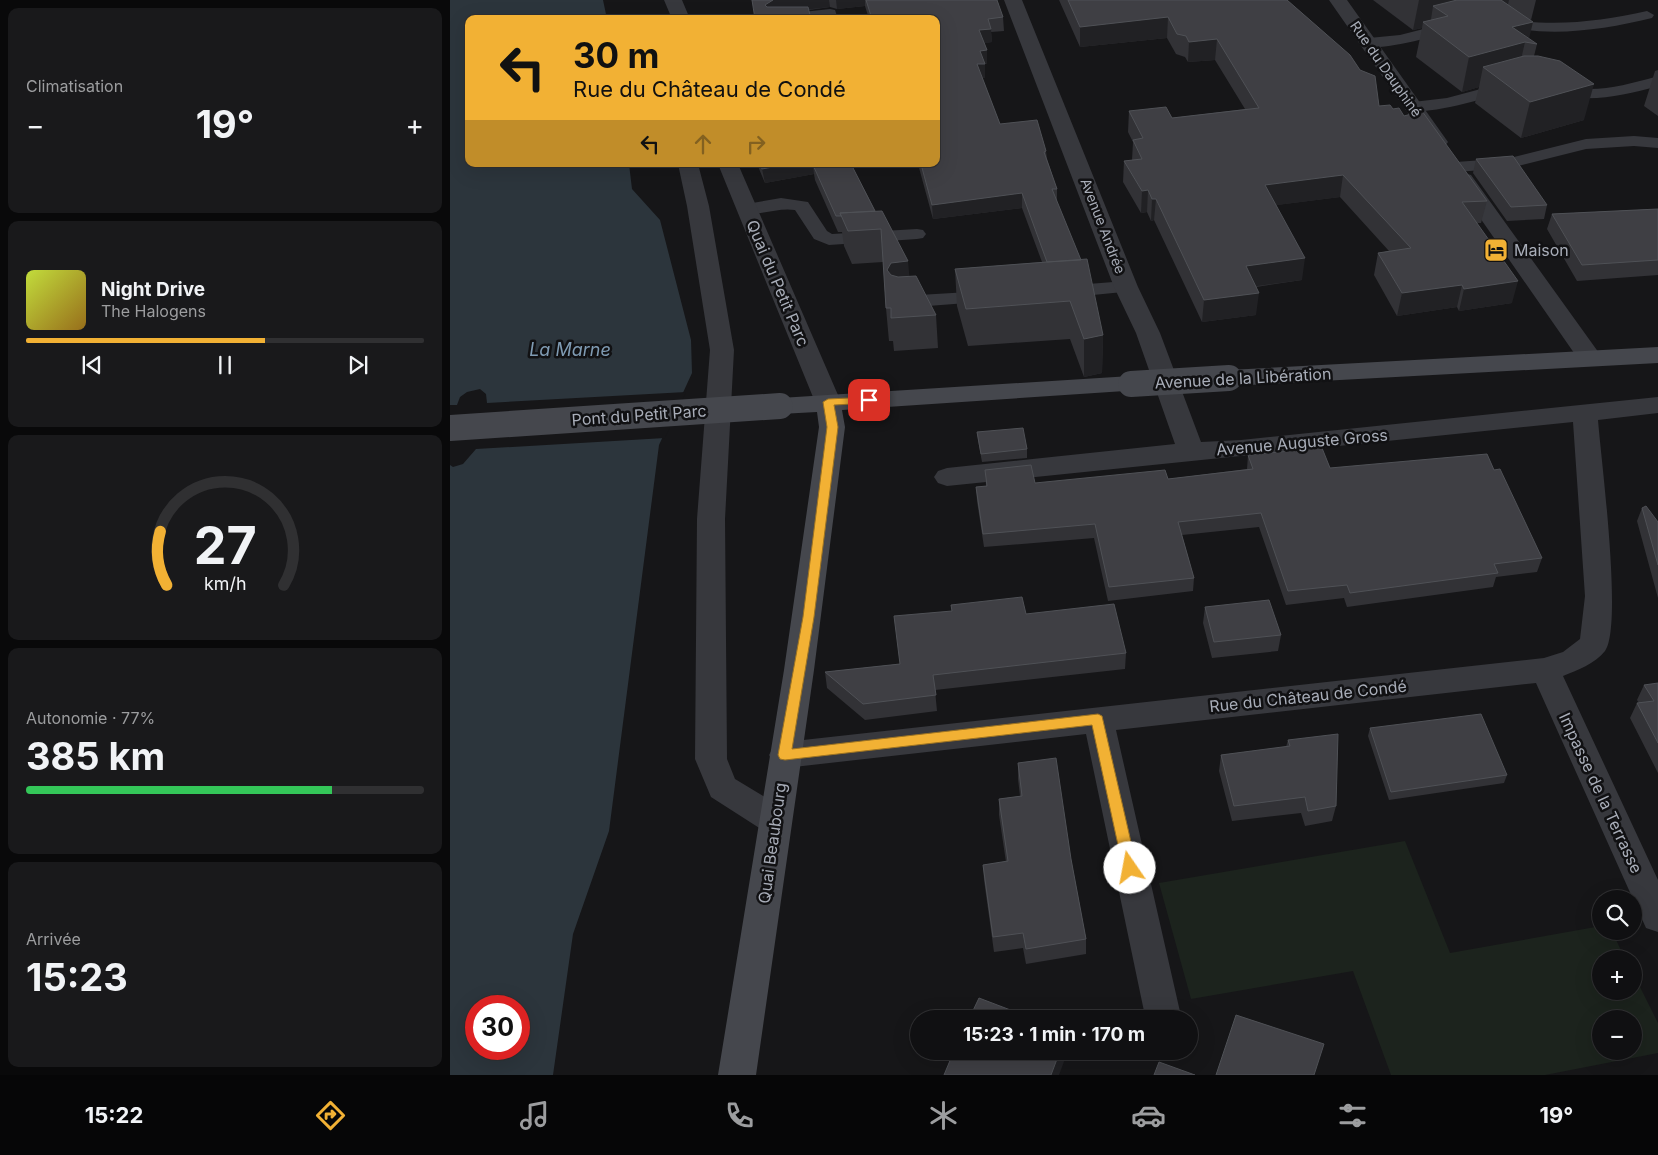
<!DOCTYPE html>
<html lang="fr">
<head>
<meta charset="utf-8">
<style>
  :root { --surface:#101012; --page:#19191b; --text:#f1f3f6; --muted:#9c9d9f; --line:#303032; --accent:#f2b134 }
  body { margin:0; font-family:Inter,sans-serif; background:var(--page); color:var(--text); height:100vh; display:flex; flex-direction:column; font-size:19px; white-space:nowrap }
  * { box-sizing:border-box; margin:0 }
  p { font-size:16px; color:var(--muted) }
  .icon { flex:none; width:28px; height:28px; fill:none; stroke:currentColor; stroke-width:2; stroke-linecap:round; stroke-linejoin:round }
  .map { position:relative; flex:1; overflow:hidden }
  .drawer { display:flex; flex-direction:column; gap:8px; padding:8px; background:#09090a; width:450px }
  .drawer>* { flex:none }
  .top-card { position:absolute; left:15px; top:15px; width:475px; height:152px; border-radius:10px; box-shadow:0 5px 20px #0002,0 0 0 1px var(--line); background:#f2b134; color:#111; overflow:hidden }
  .tools { position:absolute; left:1142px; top:890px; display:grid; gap:10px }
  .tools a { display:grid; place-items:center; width:50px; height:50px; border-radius:50%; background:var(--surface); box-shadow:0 5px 20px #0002,0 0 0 1px var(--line); font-size:25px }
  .speed { position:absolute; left:15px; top:995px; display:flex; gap:10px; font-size:25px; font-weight:700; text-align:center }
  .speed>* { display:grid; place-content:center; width:65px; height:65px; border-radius:50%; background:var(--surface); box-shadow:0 5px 20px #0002,0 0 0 1px var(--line); line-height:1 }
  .speed .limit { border:8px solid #d22; background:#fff; color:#111 }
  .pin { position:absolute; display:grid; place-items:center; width:42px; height:42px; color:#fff; margin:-21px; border-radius:10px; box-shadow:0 2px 8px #0006 }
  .me { position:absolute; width:55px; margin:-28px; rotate:348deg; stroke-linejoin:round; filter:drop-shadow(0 0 4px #0008) }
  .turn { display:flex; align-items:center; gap:18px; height:105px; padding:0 25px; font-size:22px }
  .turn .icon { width:65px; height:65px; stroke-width:2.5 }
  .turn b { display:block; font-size:35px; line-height:42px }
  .lanes { display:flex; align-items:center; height:48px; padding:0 25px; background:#0003; justify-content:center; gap:25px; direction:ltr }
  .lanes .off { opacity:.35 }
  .big { font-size:38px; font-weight:700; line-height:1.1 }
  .drawer .card { flex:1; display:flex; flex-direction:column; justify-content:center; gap:8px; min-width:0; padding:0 18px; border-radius:10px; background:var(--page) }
  .drawer .dial { align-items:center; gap:0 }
  .dial svg { height:130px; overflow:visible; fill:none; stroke:var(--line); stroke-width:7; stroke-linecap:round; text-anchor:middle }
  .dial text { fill:var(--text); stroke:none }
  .song { display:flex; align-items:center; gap:15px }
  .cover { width:60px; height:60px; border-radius:8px; background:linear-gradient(135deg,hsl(70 70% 55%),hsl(40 70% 35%)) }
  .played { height:5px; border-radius:2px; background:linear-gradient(90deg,var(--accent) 60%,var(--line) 60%) }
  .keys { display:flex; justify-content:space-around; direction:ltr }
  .heat { display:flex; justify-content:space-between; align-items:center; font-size:28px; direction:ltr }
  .charge { height:8px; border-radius:4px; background:linear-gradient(90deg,#34c759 77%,var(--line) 0) }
  .trip { position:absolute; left:460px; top:1010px; width:288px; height:50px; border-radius:25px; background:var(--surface); box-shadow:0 5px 20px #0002,0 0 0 1px var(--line); font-weight:700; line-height:50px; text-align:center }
  .menu { display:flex; height:80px; justify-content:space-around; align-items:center; background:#060607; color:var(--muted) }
  .menu .icon { width:35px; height:35px }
  .menu .current { color:var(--accent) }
  .menu b { font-size:22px; color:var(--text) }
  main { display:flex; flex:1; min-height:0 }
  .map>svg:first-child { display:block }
  .green { fill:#1c231d; fill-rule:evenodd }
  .water { fill:#2c353c; fill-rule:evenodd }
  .pier { fill:#161618 }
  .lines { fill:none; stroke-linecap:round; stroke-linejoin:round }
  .lane { fill:#37383d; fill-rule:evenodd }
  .street { fill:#37383d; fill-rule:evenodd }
  .secondary { fill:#45474d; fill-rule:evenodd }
  .secondary-bridge { stroke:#45474d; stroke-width:26 }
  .wall { fill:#323236 }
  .shaded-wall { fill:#212124 }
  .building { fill:#3f3f44; stroke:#4f5156 }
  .route { fill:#f2b134; stroke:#9d7322 }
  .labels { text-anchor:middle; stroke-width:5; stroke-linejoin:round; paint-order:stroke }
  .far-street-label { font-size:14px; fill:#a8adb8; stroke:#111113 }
  .poi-label { font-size:16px; fill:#a8adb8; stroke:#111113; text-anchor:start }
  .street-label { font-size:16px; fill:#a8adb8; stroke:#111113 }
  .water-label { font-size:18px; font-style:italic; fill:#7f9bb3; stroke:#111113 }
</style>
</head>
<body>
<main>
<section class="drawer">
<div class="card"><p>Climatisation</p>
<div class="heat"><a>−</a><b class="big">19°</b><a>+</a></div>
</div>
<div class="card">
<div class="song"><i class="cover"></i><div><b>Night Drive</b><p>The Halogens</p></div></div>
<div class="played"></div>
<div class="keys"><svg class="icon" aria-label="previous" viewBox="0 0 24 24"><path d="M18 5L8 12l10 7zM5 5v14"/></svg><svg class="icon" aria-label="pause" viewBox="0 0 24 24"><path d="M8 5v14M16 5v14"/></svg><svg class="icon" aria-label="next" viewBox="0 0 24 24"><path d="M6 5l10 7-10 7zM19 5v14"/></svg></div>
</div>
<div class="card dial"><svg viewBox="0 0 100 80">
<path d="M14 69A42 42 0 1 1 86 69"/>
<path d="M14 69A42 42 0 0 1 10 36" stroke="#f2b134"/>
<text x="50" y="56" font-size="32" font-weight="700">27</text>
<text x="50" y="72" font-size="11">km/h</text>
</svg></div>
<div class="card"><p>Autonomie · 77%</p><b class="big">385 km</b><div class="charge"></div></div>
<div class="card"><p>Arrivée</p><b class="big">15:23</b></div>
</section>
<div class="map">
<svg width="1208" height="1075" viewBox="0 0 1208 1075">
  <rect width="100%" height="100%" fill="#161618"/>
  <path class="green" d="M955 841 1000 953 1151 926V931H1162L1175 959H1151V991H1184V975L1208 1023V1053L1095 1075H941L903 971 741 999 709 883ZM1151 1019H1184V1051H1151Z"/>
  <path class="water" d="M0 0H153L157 19H19V164H179L182 189 210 220 241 340 242 373 209 445 159 831 123 934 103 1075H0ZM26 1006H69V1049H26Z"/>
  <path class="pier" d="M30 389 36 394 37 403 236 392 215 438 26 449 13 464 3 467 0 465V405H7L10 397 17 392Z"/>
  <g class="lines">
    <path class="lane" d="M380 9 385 10 388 19H319L326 15Z
      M1197 11 1204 15 1202 18C1153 30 1099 38 1049 25L1047 22C1052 14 1064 20 1072 21 1114 26 1156 20 1197 11Z
      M1001 22 1006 24 1009 27 1006 30C991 34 920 56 911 43L919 38 950 35Z
      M1205 77 1208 78V86C1173 96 1140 103 1104 94L1102 91C1108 82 1126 89 1135 89 1159 90 1182 83 1205 77Z
      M1057 82 1065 87 1063 90C1046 95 965 121 955 107L963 102 997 98Z
      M1184 136 1208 138V148L1184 146 1136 149 1060 168 1006 172 1000 171 997 167 1000 163 1006 162 1060 158 1136 139Z
      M331 198 358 202 377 231 382 234 467 229 473 230 476 234 473 238 467 239 379 245 364 239 345 210C327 207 307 217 291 213L288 209 291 205Z
      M676 281 683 283 685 287 683 291 613 298 606 296 604 292 606 288 613 286Z
      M536 291 543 293 545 297 543 301 452 308 445 306 442 302 445 298 452 296Z"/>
    <path class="street" d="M214 0H232L240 19H222Z
      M554 0H572L688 287 710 333 751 442 791 440 1208 397V413L1148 420C1151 458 1173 627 1155 651 1145 664 1127 670 1113 676L1208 880V932L1196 928 1086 683 666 730 731 1016 730 1019H696L695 1016 636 734 335 768 324 764 319 755 324 746 335 742 1094 658 1113 652 1130 639 1135 596 1123 422 497 486 488 483 484 477 488 471 497 468 725 444 686 333 664 287Z
      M879 0H897L998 142 995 146 988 148 981 146Z
      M228 164H248L259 206 284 350 275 519 277 759 285 779 338 811 342 821 338 831 326 835 314 831 261 797 245 759 247 519 260 350 237 206Z
      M268 164H288L391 402 387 408 378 410 369 408 365 402Z
      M1014 173 1021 175 1149 353 1152 358 1149 363 1140 366 1131 363 1003 179 1007 175Z"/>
    <path class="secondary" d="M1208 347V363L779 386 770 384 767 378 770 372 779 370Z
      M681 376 690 378 693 384 690 390 392 410 395 427 364 670 306 1075H268L334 670 369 427 367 412 330 414 321 412 317 406 321 400 330 398Z"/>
    <path class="secondary-bridge" d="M681 384 779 378
      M0 428 330 406"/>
  </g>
  <path class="wall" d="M300 0H547L553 17 554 31 541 32 542 42 534 43 537 50V64H535V78H532L550 124 596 151 597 159 607 189V203L653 335 652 373 634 377 620 339 518 346 507 306 505 269 592 262 572 208 483 219 468 164H486V19H419L415 6 387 9 380 7 359 10Z
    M609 0H837L929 106 943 109 954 116 1037 201 1031 223H1027L1062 303 1009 311 1007 307 947 316 924 275 928 253 939 251 890 197 826 205 852 280 806 287V315L752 322 704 220 701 221 697 212 691 213 673 182 674 161 682 160 683 142 678 132 679 111 722 118 795 109 765 60 738 62 735 57 726 54 717 38 630 47Z
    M923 0H1086L1081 20 1079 19V39L1087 44 1084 56 1134 120 1071 138 1025 103 1029 87 1012 92 966 57 972 28 963 30Z
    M1208 70V116L1194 106 1205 71Z
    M1026 159 1097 205 1094 219 1057 221 1023 173Z
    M307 164H401L459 276 486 315 488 348 444 351 443 341H439L436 308 433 262 402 264 394 246 392 232H388L365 180 364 174 315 183Z
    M1208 209V275L1127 281 1097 229 1102 214Z
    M527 432 577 449V458L532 462 528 440Z
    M798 455 880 468 1044 470 1092 558 1087 572 1046 577 1043 587 897 607 894 598 836 605 809 527 732 535 744 578 743 591 658 601 644 538 534 547 527 501 526 487 536 486 535 470 585 483 718 479 797 469Z
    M1192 508 1208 522V598L1187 521Z
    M755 607 831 635 828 651 762 658 753 623Z
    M576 614 676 653 675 669 485 690 487 711 415 720 377 688 375 672 450 664Z
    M1208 683V773L1180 718 1187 703H1189L1187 700 1194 685Z
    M920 728 1057 775 1054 783 939 800 918 736Z
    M838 740 886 806 882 821 855 826 851 813 782 821 769 771 771 755 836 747Z
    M568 763 621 859 636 939V954L576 964 573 948 544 952 534 880 533 865 556 862 549 815V799L570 796 568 779Z"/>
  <path class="shaded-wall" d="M323 0H379L380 7 326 13 317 19 315 5Z
    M386 0H415V6L387 9Z
    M969 0H1038L998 16 983 6 980 26 973 22 972 28 963 30Z
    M1045 0H1059L1053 27Z
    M718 17 717 38 630 47V27Z
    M1083 22 1078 43 1075 42 1067 77 1033 67 1029 87 1012 92 1019 57 1062 27Z
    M541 29 542 42 530 44 529 30Z
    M767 39 765 60 738 62 739 42Z
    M537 50V64H535V78H527V64L530 51Z
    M1144 84 1134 120 1071 138 1080 102Z
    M339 164H385L363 165 364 174 315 183 312 169Z
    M893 175 890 197 813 207 815 185Z
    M698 190 697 212 691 213 692 191Z
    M572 193V208L483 219 482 205Z
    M702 199H706L704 220 701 221Z
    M855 258 852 280 793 288 796 266Z
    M458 261 461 294 444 296 437 270 441 263Z
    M1068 281 1062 303 1009 311 1014 289Z
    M1012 285 1007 307 947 316 952 293Z
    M809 293 806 315 752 322 754 300Z
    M653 335 652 373 634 377V339Z
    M610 1051H618L609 1075H601Z"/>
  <path class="building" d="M302 0H323L315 5 317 7H358L361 19H305Z
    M416 0H547L553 17 538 19 541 29 529 30 537 50 530 51 535 64H527L550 124 587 120 596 151 594 152 607 189H602L631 260 597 262 572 193 482 205 471 164H486V19H422Z
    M618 0H837L900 55 910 70 925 76 929 106 940 105 943 109 949 108 954 116 972 111 1037 201 1012 202 1068 281 1014 289 1012 285 952 293 928 253 961 248 893 175 815 185 855 258 796 266 809 293 754 300 706 199H702L698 190 692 191 674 161 692 159 683 140 693 138 679 111 716 107 722 118 809 108 767 39 739 42 736 36 727 34 718 17 630 27Z
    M1007 0H1051L1083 22 1062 27 1087 44 1075 42 1019 57 973 22 998 16 983 6Z
    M1074 56H1088L1110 61 1144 84 1080 102 1033 67Z
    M1063 156 1097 205 1061 207 1026 159Z
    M310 164H339L312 169Z
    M368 164H401L425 211 390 213 391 216H386L363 165Z
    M1208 209V260L1132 265 1102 214Z
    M432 211 458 261 441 263 437 270 441 275 448 277 466 276 486 315 441 318V308H436L431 229 398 231 390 213Z
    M637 259 653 335 634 339 620 301 516 309 505 269Z
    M573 428 577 449 531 454 527 432Z
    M872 448 880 468 1037 454 1044 470 1050 469 1092 558 1044 564 1048 573 900 593 897 585 838 591 811 513 728 522 744 578 659 587 645 524 533 534 526 487 537 486 535 470 581 465 585 483 715 470 718 479 803 469 798 455Z
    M1196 506 1208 522V565L1192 508Z
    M572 597 576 614 664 604 676 653 483 675 486 695 413 704 375 672 450 664 444 616 502 611 501 605Z
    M819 600 831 635 764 642 755 607Z
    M1208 683V743L1187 703 1204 701 1194 685Z
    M1031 714 1057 775 941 792 920 728Z
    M888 734 886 806 858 811 855 797 784 806 771 755 840 746 838 740Z
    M606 758 621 859 636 939 576 949 573 933 543 937 533 865 558 861 549 799 572 796 568 763Z
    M529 998 584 1019H519Z
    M786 1015 874 1044 864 1075H766Z
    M504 1051H610L601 1075H494Z
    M709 1062 745 1075H704Z"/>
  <path class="route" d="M419 397 423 398V403L384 405 388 427 385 451 364 617 342 749 648 714 652 716 687 868 685 872 680 874 675 872 673 868 642 725 335 760 330 759 328 755 353 617 377 427 373 402 378 399Z"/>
  <defs>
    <g id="hotel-square" transform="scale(1.25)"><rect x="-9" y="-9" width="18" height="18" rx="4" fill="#f2b134" stroke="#111113"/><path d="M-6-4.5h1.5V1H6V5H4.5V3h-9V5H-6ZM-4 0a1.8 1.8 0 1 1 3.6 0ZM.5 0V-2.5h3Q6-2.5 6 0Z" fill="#111"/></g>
  </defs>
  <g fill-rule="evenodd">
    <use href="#hotel-square" x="1046" y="250"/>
  </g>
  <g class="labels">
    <g class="far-street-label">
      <text transform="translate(936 69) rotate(55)" y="5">Rue du Dauphiné</text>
      <text transform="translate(653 226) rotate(69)" y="5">Avenue Andrée</text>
    </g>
    <g class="poi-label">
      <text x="1064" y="256">Maison</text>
    </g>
    <g class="street-label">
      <text transform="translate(328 283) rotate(67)" y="6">Quai du Petit Parc</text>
      <text transform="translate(793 378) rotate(-3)" y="6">Avenue de la Libération</text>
      <text transform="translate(189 415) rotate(-4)" y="6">Pont du Petit Parc</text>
      <text transform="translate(852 442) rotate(-5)" y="6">Avenue Auguste Gross</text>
      <text transform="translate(858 696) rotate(-6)" y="6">Rue du Château de Condé</text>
      <text transform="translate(1151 793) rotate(65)" y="6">Impasse de la Terrasse</text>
      <text transform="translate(322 843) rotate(-82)" y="6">Quai Beaubourg</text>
    </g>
    <g class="water-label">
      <text x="120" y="356">La Marne</text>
    </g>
  </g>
</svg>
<div class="tools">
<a><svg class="icon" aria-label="search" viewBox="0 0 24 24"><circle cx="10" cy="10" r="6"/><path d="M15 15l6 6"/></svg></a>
<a>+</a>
<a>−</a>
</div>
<div class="speed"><div class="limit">30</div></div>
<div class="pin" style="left:419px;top:400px;background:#d93025"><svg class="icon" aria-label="arrive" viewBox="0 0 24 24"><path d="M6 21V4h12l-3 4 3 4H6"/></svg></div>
<svg class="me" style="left:680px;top:868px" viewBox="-20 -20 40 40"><circle r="19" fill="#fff"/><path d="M0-13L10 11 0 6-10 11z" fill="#f2b134"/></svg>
<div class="trip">15:23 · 1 min · 170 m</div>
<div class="top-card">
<div class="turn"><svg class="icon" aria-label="left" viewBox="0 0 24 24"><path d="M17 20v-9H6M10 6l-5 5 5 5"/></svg><div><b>30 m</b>Rue du Château de Condé</div></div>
<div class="lanes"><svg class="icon" aria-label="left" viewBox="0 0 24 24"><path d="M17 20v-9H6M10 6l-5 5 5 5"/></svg><svg class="icon off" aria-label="ahead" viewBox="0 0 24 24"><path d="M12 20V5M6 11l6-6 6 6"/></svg><svg class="icon off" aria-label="right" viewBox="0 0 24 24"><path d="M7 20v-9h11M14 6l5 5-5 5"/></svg></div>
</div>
</div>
</main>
<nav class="menu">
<b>15:22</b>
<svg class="icon current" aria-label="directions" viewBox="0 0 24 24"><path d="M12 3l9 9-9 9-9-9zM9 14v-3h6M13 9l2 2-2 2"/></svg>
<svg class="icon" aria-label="music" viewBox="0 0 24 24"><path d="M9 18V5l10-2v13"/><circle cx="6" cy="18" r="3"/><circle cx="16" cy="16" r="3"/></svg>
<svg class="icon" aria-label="phone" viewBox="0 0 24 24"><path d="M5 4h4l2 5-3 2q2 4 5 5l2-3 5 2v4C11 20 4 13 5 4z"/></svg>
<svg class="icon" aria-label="climate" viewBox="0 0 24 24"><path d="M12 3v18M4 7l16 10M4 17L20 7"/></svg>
<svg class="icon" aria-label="car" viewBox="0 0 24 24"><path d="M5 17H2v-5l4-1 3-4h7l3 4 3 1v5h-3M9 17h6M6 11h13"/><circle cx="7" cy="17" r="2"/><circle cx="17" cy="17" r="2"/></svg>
<svg class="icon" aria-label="filters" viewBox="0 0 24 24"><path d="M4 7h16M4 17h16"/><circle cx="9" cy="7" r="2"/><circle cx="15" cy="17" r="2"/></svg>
<b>19°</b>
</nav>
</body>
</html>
